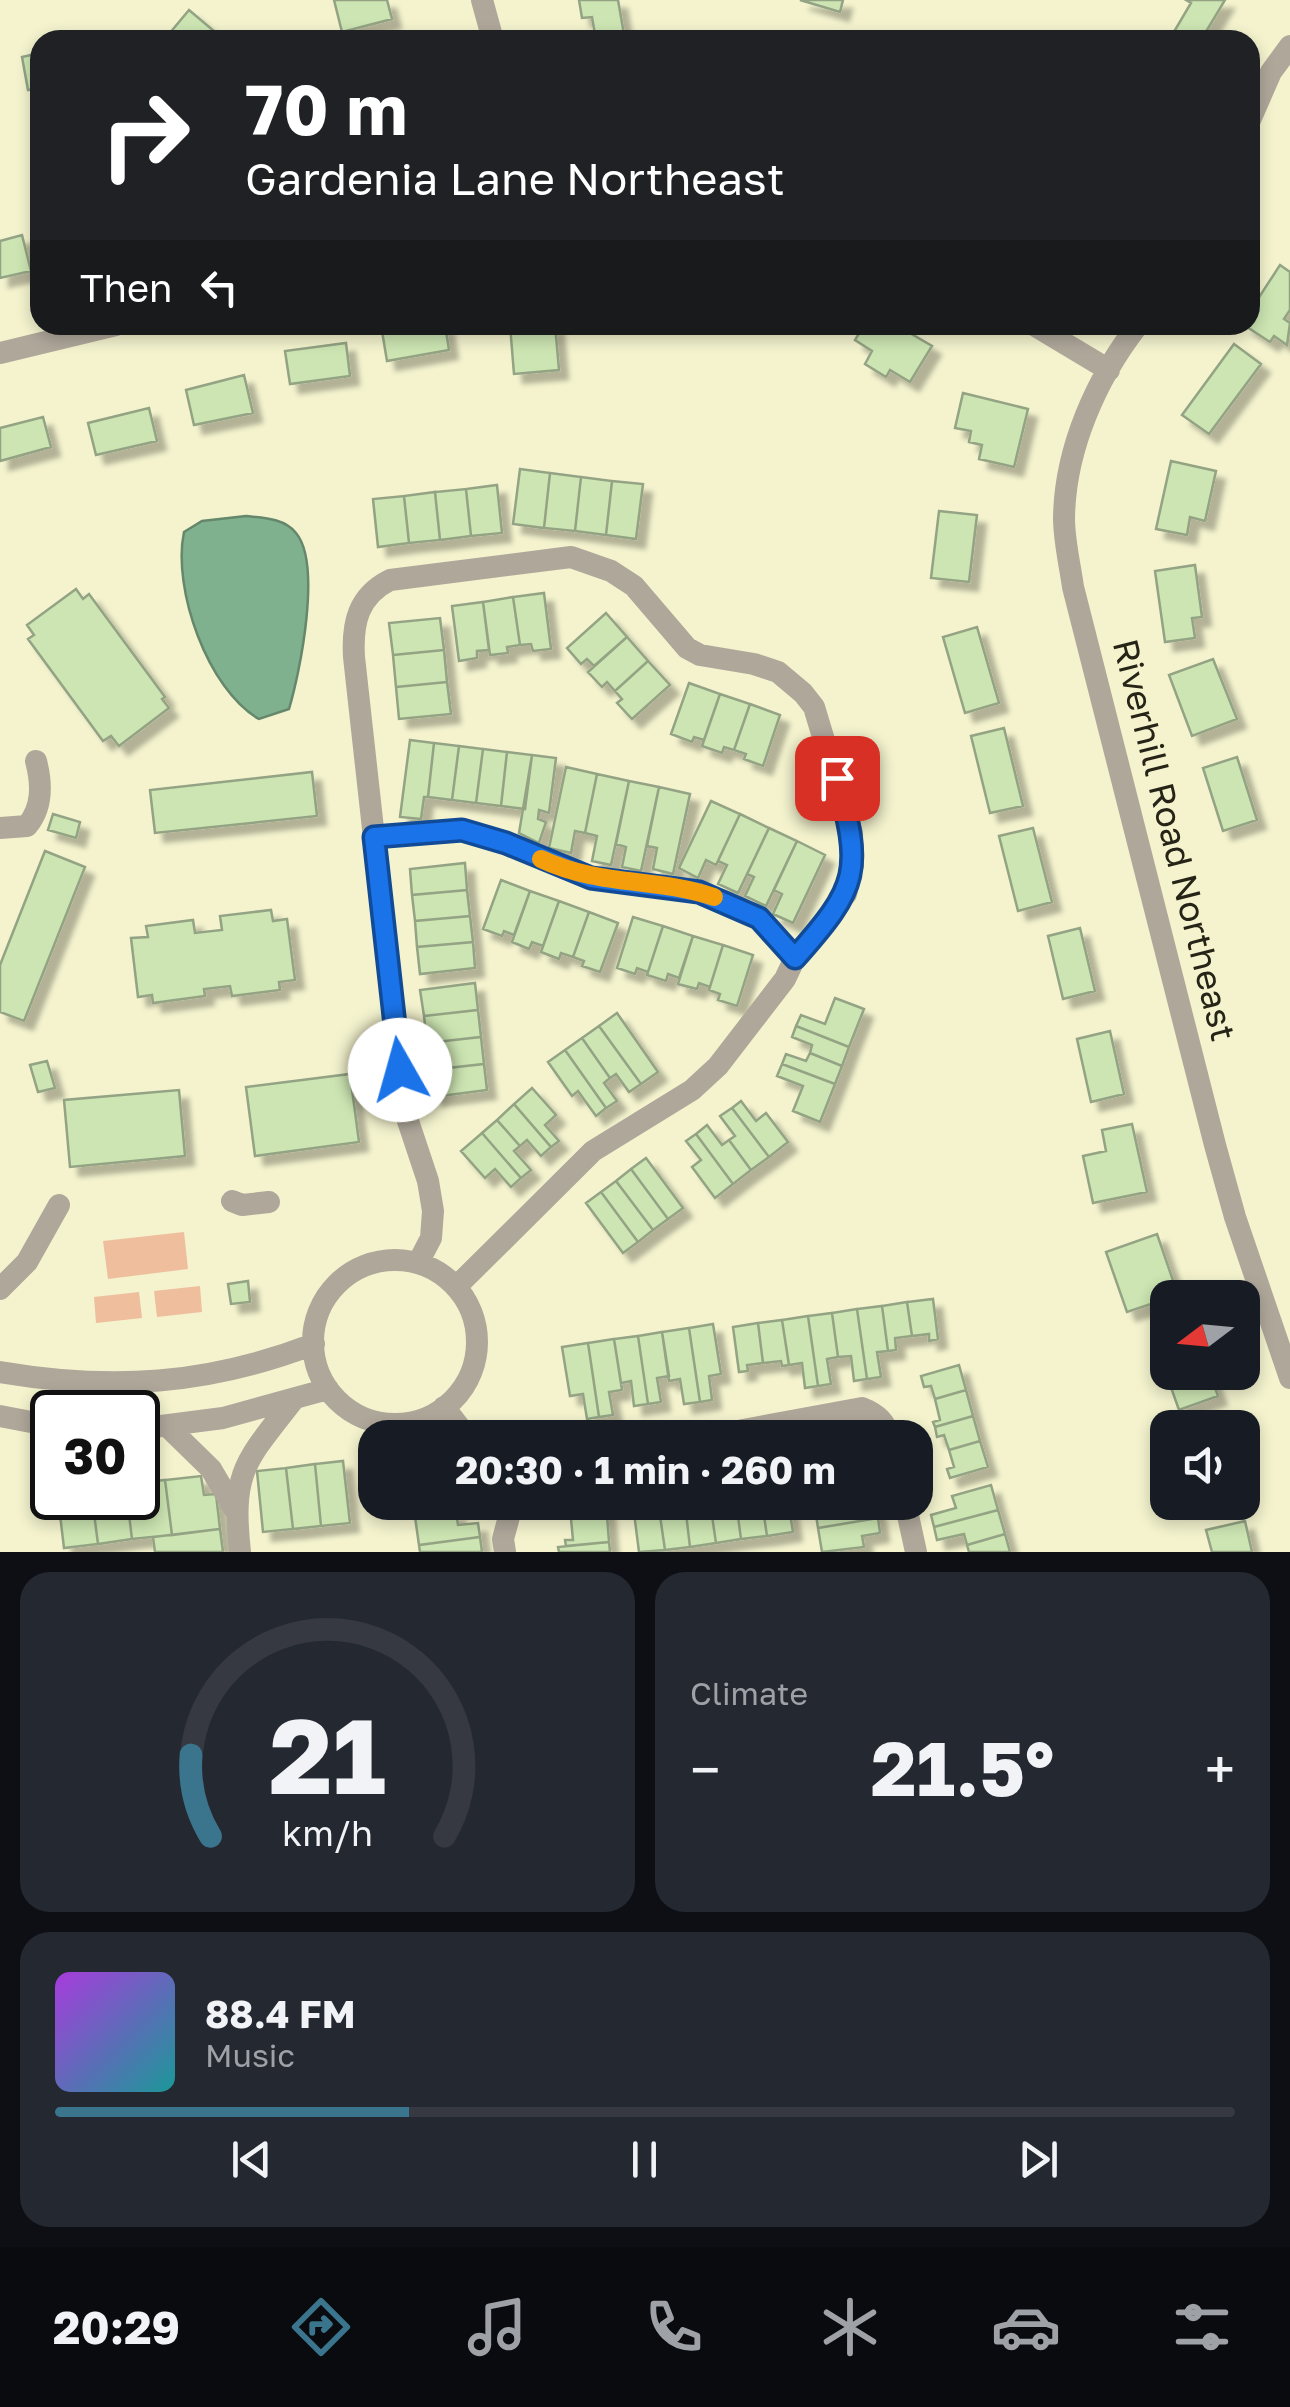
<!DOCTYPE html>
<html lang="en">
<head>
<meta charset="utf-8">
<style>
  :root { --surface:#171b24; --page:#242831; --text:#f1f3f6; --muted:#9ea1a6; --line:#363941; --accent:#3a748d }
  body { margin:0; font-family:"Golos Text",sans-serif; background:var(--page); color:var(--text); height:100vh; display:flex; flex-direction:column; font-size:38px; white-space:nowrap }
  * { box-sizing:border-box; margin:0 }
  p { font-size:32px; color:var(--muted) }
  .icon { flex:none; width:55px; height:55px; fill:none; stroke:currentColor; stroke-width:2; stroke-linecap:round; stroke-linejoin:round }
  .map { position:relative; height:1552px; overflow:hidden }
  .sheet { display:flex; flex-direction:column; gap:20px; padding:20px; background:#0d0f14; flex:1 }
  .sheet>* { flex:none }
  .hud { position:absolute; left:30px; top:30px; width:1230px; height:305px; border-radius:30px; box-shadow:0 5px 15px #0003; background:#202124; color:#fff; overflow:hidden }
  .needle { width:65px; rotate:254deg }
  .controls { position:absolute; left:1150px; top:1280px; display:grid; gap:20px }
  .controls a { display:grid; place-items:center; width:110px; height:110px; border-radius:20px; background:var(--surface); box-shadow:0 5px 15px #0003; font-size:50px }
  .speed { position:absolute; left:30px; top:1390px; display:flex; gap:20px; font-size:50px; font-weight:700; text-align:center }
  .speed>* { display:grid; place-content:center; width:130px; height:130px; border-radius:50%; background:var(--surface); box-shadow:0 5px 15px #0003; line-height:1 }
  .speed .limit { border:5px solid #111; border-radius:15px; background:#fff; color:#111 }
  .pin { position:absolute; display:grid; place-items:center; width:85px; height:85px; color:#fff; margin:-42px; border-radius:20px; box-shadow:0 5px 15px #0006 }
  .me { position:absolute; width:110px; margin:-55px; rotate:353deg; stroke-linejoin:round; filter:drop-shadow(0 0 8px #0008) }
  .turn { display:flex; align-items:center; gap:35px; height:210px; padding:0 50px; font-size:45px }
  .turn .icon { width:130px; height:130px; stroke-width:2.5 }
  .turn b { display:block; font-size:70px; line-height:85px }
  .then { display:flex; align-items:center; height:95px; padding:0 50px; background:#0003; gap:20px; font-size:38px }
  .big { font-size:75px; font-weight:700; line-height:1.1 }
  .sheet .card { flex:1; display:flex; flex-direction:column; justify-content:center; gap:15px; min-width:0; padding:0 35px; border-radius:30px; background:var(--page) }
  .sheet .dial { align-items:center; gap:0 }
  .dial svg { height:260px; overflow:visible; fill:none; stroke:var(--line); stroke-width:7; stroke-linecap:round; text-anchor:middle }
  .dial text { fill:var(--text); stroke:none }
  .song { display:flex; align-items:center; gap:30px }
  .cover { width:120px; height:120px; border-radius:15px; background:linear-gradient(135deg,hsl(280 70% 55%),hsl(180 70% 35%)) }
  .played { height:10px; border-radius:5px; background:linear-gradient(90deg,var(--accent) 30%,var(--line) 30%) }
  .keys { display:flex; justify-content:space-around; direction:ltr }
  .heat { display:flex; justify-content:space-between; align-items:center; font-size:55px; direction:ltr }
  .sheet .tiles { flex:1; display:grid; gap:20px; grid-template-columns:1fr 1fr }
  .card:last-child { grid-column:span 2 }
  .trip { position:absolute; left:358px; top:1420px; width:575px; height:100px; border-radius:30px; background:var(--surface); box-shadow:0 5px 15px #0003; font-weight:700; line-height:100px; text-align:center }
  .tabs { display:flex; height:160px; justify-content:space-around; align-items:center; background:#090b0e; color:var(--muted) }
  .tabs .icon { width:70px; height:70px }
  .tabs .current { color:var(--accent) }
  .tabs b { font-size:45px; color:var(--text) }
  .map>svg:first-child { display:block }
  .green { fill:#eebe9d }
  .water { fill:#80b18f; stroke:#65876b; stroke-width:2.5 }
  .building { fill:#cce5b2; stroke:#93a384; stroke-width:2.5; filter:url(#shadow) }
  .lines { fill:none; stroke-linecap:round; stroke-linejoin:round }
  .minor { stroke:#afa79a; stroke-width:22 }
  .route-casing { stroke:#114b97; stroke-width:25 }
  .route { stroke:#1a73e8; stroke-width:18 }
  .slow { stroke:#f59e0b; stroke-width:18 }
  .labels { text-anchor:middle; stroke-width:10; stroke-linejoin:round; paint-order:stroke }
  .street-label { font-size:35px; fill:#252417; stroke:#f4f3ce }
</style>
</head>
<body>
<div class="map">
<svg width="1290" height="1552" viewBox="0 0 1290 1552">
  <defs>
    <filter id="shadow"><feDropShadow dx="9" dy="9" stdDeviation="2.5" flood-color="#0004"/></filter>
  </defs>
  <rect width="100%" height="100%" fill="#f4f3ce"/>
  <path class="green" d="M184 1232 188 1269 108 1279 103 1241Z
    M200 1286 202 1312 157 1317 154 1291Z
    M139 1292 142 1318 96 1323 94 1297Z"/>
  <path class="water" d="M246 516C263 518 284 518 296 533 322 564 300 672 289 709L259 719C208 690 172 589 184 532L202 521Z"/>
  <path class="building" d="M334 0H387L392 19 342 32Z
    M579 0H618L625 40H596L592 17 582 18Z
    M800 0H843L840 12Z
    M1186 0H1225L1201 40H1192L1175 30 1191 3Z
    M189 10 221 37 219 40H164Z
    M40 53V88L28 90 22 57Z
    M22 235 31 271 0 278V241Z
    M1280 265 1290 272V310L1284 319 1290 323 1287 345 1274 336 1270 342 1244 325H1250V311Z
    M381 325H445L449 350 387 361Z
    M510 325H555L559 370 514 374Z
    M864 325H896L932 346 910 382 890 370 886 377 865 364 872 351 855 340Z
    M346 343 350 376 290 384 285 351Z
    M1234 344 1261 364 1209 434 1182 415Z
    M244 375 253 413 194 425 186 390Z
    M963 393 1028 409 1014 467 979 459 982 445 969 442 971 431 955 428Z
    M149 408 157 441 96 455 88 423Z
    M43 417 51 447 0 461V428Z
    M1171 461 1216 471 1205 521 1190 517 1187 535 1156 529Z
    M520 469 550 473 544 528 513 524Z
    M550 473 581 477 575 531 544 528Z
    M581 477 612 481 606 535 575 531Z
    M612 481 643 484 636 539 606 535Z
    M497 485 502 533 471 536 466 489Z
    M466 489 471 536 440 540 435 492Z
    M435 492 440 540 409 543 404 496Z
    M404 496 409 543 378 547 373 499Z
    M939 511 977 515 969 582 931 578Z
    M1195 565 1202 617 1192 618 1195 638 1165 642 1155 571Z
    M76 589 83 599 89 594 165 697 162 699 169 708 119 746 111 736 103 741 28 639 34 635 27 625Z
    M544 593 551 649 533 651 531 644 520 645 513 597Z
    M513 597 520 645 507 647 508 653 490 655 483 602Z
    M483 602 489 650 477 651V658L459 661 452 606Z
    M606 613 627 637 594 666 587 659 581 664 567 648Z
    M440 618 444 650 393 655 389 623Z
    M977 627 999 703 965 713 943 637Z
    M627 637 648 661 615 691 607 682 602 687 588 672Z
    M444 650 447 682 396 687 393 655Z
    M1213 659 1237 719 1192 736 1169 675Z
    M648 661 670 685 632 719 617 703 622 699 615 691Z
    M447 682 451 714 399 719 396 687Z
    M689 683 720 694 704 740 694 737 692 742 671 734Z
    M720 694 750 704 734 750 724 747 722 753 702 746Z
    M750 704 780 715 763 766 744 759 746 754 734 750Z
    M1004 728 1023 806 990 813 971 736Z
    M410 740 434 743 428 797H424L421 819 400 817Z
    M434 743 459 746 452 800 428 797Z
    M459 746 483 749 476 803 452 800Z
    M483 749 507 752 501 806 476 803Z
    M507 752 532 755 525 809 501 806Z
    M532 755 556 758 549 813 539 810 538 819 546 822 539 843 519 833Z
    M1237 757 1257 820 1223 831 1203 768Z
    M566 767 597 774 585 833 575 831 571 853 549 848Z
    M312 772 317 816 155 833 150 790Z
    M597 774 629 781 611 865 592 861 597 836 585 833Z
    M629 781 659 787 641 871 622 867 626 847 616 844Z
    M659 787 690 794 673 874 653 869 657 848 647 846Z
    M711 801 740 814 716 865 706 860 698 878 679 868Z
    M53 814 80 822 76 838 48 830Z
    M740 814 769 828 738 893 718 884 727 865 718 861Z
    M769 828 797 841 766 906 745 896 754 877 747 874Z
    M1033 828 1052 902 1018 911 999 836Z
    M797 841 825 855 793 923 773 914 782 894 774 890Z
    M45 851 85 867 24 1021 0 1012V965Z
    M465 863 467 890 412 895 410 869Z
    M501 880 530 891 514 935 504 931 502 936 483 929Z
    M467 890 470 916 415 921 412 895Z
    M530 891 559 901 543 946 532 942 529 949 512 942Z
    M559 901 589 912 573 957 561 953 559 959 541 952Z
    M271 910 273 921 287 919 295 980 279 982 280 990 232 996 230 986 204 989 205 996 153 1003 152 995 138 997 131 938 148 937 146 926 193 920 195 933 222 930 220 916Z
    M589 912 618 923 600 972 582 966 584 961 573 957Z
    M470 916 473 942 417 947 415 921Z
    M633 917 663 926 648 972 637 968 635 974 617 968Z
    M663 926 693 936 679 978 668 974 666 981 647 975Z
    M1080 928 1095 991 1063 999 1048 936Z
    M693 936 723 945 710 987 699 983 697 989 678 984Z
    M473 942 475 968 420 974 417 947Z
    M723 945 753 955 737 1006 718 1000 720 994 709 990Z
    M475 983 478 1010 424 1016 420 990Z
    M835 998 864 1009 849 1047 796 1026 801 1015 825 1024Z
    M478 1010 481 1037 427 1043 424 1016Z
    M617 1013 658 1072 641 1084 599 1026Z
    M599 1026 641 1084 629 1092 616 1074 610 1078 582 1038Z
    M796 1026 849 1047 842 1066 810 1053 812 1045 792 1037Z
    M1110 1031 1124 1094 1091 1102 1077 1039Z
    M481 1037 484 1064 430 1070 427 1043Z
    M582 1038 610 1078 604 1083 617 1101 606 1108 565 1050Z
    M565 1050 606 1108 596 1116 578 1091 572 1096 548 1062Z
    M810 1053 842 1066 835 1084 782 1064 786 1054 806 1061Z
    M47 1061 55 1088 38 1092 30 1065Z
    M484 1064 487 1090 433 1097 430 1070Z
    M782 1064 835 1084 820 1122 793 1111 803 1086 777 1076Z
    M350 1074 359 1142 255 1156 246 1087Z
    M532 1088 556 1115 545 1125 559 1141 551 1147 514 1104Z
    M179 1090 185 1156 70 1167 64 1100Z
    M741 1101 756 1121 766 1113 788 1142 769 1157 732 1108Z
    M514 1104 551 1147 541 1156 527 1140 520 1146 497 1120Z
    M732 1108 769 1157 751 1170 729 1140 735 1136 720 1116Z
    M497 1120 520 1146 514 1151 531 1170 521 1178 482 1133Z
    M1132 1124 1147 1192 1093 1203 1083 1156 1106 1151 1102 1130Z
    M707 1125 722 1145 729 1140 751 1170 733 1184 696 1134Z
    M482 1133 521 1178 511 1187 495 1169 485 1178 461 1151Z
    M696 1134 733 1184 715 1198 692 1167 701 1160 686 1141Z
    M646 1158 683 1208 668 1219 631 1169Z
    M631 1169 668 1219 653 1230 616 1181Z
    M616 1181 653 1230 638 1242 601 1192Z
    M601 1192 638 1242 623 1253 586 1203Z
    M1157 1234 1178 1295 1127 1312 1106 1252Z
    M248 1281 250 1302 231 1304 228 1284Z
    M933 1299 938 1339 929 1341V1334L912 1336 907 1302Z
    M907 1302 912 1336 895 1338 896 1350 888 1351 882 1306Z
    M882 1306 888 1351 877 1352 881 1377 867 1379 857 1309Z
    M857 1309 867 1379 854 1381 851 1356 838 1357 832 1313Z
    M832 1313 838 1357 827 1359 831 1384 818 1386 808 1316Z
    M808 1316 818 1386 805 1388 802 1363 789 1365 782 1320Z
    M782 1320 789 1365 782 1366 781 1361 763 1363 758 1323Z
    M758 1323 763 1363 747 1365 748 1371 739 1372 733 1327Z
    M713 1324 721 1374 709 1376 712 1400 700 1402 689 1328Z
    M689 1328 700 1402 684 1404 680 1379 669 1381 662 1332Z
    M662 1332 669 1376 657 1378 661 1402 648 1404 638 1336Z
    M638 1336 648 1404 634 1406 631 1381 621 1383 614 1339Z
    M614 1339 622 1390 609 1392 613 1415 599 1417 588 1343Z
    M588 1343 599 1417 587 1419 583 1394 570 1396 562 1347Z
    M1168 1348V1372H1209L1218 1396 1179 1410 1158 1351Z
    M959 1365 966 1390 935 1399 931 1386 924 1387 921 1376Z
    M966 1390 973 1416 935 1427 933 1422 940 1420 935 1399Z
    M973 1416 980 1441 949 1450 944 1435 937 1437 935 1427Z
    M980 1441 988 1467 950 1478 947 1469 954 1467 949 1450Z
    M343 1461 350 1523 321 1526 315 1464Z
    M315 1464 321 1526 293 1529 286 1468Z
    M286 1468 293 1529 263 1532 257 1471Z
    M201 1476 204 1495 216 1494 220 1529 172 1535 165 1480Z
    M165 1480 172 1535 132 1539 127 1498H138V1483Z
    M991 1485 998 1510 934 1527 931 1515 956 1508 952 1496Z
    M58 1498H92L98 1544 64 1548Z
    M92 1498H127L132 1539 98 1544Z
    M561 1502H605L607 1516 571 1519 570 1506 562 1507Z
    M644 1502H658L665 1550 639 1552 634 1513 645 1511Z
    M658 1502H672V1507L685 1505 690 1547 665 1550Z
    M695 1502H710L716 1543 690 1547 685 1505Z
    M710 1502H736L741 1539 716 1543Z
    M736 1502H762L767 1536 741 1539Z
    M762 1502H788L793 1532 767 1536Z
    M814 1502H857L858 1509 875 1506 878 1518 818 1528Z
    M998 1510 1005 1534 967 1545 964 1534 937 1540 934 1527Z
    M456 1512 458 1525 478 1523 480 1537 419 1545 415 1517Z
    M607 1516 609 1542 566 1546 565 1540H573L571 1519Z
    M878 1518 880 1533 862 1536 864 1547 822 1552 818 1528Z
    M1245 1521 1252 1552H1212L1206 1530Z
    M220 1529 223 1552H155L153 1537Z
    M1005 1534 1010 1552H969L967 1545Z
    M480 1537 482 1552H420L419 1545Z
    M609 1542 610 1552H559L558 1547Z"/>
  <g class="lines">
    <path class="minor" d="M482 0 493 40
      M1250 120 1271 72 1290 46
      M1034 325 1109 370
      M1138 325C1096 379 1065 449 1064 518 1064 541 1070 565 1073 587L1215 1145 1235 1217 1290 1378
      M0 353 116 325
      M0 828 27 826C43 807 42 784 36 761
      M374 837 462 831 507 843 591 878 699 892 759 918 795 958
      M232 1201 242 1205 269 1202
      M313 1342a82 82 0 1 1 164 0a82 82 0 1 1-164 0Z
      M418 1263 431 1238 433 1211 428 1181 404 1109 354 657C352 623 358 596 390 580L571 557 611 571 634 586 687 648 700 655 754 664 778 672 803 693 814 707 852 833 853 864 846 894 795 958 785 979 718 1066 692 1090 593 1151 456 1287
      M0 1289 27 1262 59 1205
      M0 1372C112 1391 207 1385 314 1344
      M444 1407 468 1438
      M0 1416 52 1426
      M167 1426 211 1469 235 1510
      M138 1429 223 1418 328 1389
      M700 1438 862 1408C877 1414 886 1422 890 1438
      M905 1502 916 1552
      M240 1552C231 1470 246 1461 294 1399
      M505 1552 503 1539 513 1502"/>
  </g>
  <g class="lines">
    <g class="route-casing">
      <path id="route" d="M400 1070 374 837 462 830 506 843 591 878 699 892 759 918 795 958C860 885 862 871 837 778"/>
    </g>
    <use href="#route" class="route"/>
    <path class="slow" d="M541 859C601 887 654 877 714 897"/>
  </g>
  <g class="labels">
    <g class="street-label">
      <text transform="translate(1174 840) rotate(76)" y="12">Riverhill Road Northeast</text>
    </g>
  </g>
</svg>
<div class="controls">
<a><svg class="needle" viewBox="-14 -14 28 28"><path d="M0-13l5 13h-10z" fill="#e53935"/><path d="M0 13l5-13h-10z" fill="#9ea1a6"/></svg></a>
<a><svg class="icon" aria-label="sound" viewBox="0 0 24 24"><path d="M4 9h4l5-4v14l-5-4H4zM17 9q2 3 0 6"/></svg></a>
</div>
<div class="speed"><div class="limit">30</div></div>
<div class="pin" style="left:837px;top:778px;background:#d93025"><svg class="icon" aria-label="arrive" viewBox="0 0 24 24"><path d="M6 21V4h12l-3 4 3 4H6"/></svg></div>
<svg class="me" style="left:400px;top:1070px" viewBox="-20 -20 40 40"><circle r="19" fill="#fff"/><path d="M0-13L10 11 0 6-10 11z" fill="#1a73e8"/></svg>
<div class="trip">20:30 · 1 min · 260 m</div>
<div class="hud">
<div class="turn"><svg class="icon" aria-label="right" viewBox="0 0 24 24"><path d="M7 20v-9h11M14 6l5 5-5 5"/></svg><div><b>70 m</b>Gardenia Lane Northeast</div></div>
<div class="then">Then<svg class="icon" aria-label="left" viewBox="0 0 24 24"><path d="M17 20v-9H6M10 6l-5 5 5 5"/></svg></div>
</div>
</div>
<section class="sheet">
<div class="tiles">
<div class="card dial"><svg viewBox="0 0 100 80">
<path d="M14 69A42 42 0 1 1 86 69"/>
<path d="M14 69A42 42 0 0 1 8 44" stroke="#3a748d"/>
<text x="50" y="56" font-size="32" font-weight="700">21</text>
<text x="50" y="72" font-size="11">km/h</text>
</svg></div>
<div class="card"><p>Climate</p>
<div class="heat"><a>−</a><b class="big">21.5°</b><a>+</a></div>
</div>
<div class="card">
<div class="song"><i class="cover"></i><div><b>88.4 FM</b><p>Music</p></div></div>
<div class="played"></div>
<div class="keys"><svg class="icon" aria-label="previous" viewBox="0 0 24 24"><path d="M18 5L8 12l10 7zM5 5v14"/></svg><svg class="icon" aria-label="pause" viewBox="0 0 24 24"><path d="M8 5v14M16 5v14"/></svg><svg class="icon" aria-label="next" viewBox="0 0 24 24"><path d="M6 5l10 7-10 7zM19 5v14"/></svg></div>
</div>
</div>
</section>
<nav class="tabs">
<b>20:29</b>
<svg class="icon current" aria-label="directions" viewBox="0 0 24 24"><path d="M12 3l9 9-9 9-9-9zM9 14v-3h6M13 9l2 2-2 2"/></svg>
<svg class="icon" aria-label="music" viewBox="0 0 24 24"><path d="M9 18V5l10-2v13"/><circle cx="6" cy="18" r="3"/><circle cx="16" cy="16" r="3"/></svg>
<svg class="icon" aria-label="phone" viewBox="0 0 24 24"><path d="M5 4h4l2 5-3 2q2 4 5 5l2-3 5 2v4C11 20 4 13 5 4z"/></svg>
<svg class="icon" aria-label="climate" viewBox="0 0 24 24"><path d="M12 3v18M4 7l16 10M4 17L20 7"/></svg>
<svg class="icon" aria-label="car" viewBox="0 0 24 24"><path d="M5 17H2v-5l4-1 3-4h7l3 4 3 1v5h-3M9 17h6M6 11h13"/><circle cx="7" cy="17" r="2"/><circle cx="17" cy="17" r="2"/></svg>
<svg class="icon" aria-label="filters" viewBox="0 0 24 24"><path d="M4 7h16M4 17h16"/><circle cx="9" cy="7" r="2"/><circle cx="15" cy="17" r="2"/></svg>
</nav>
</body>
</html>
